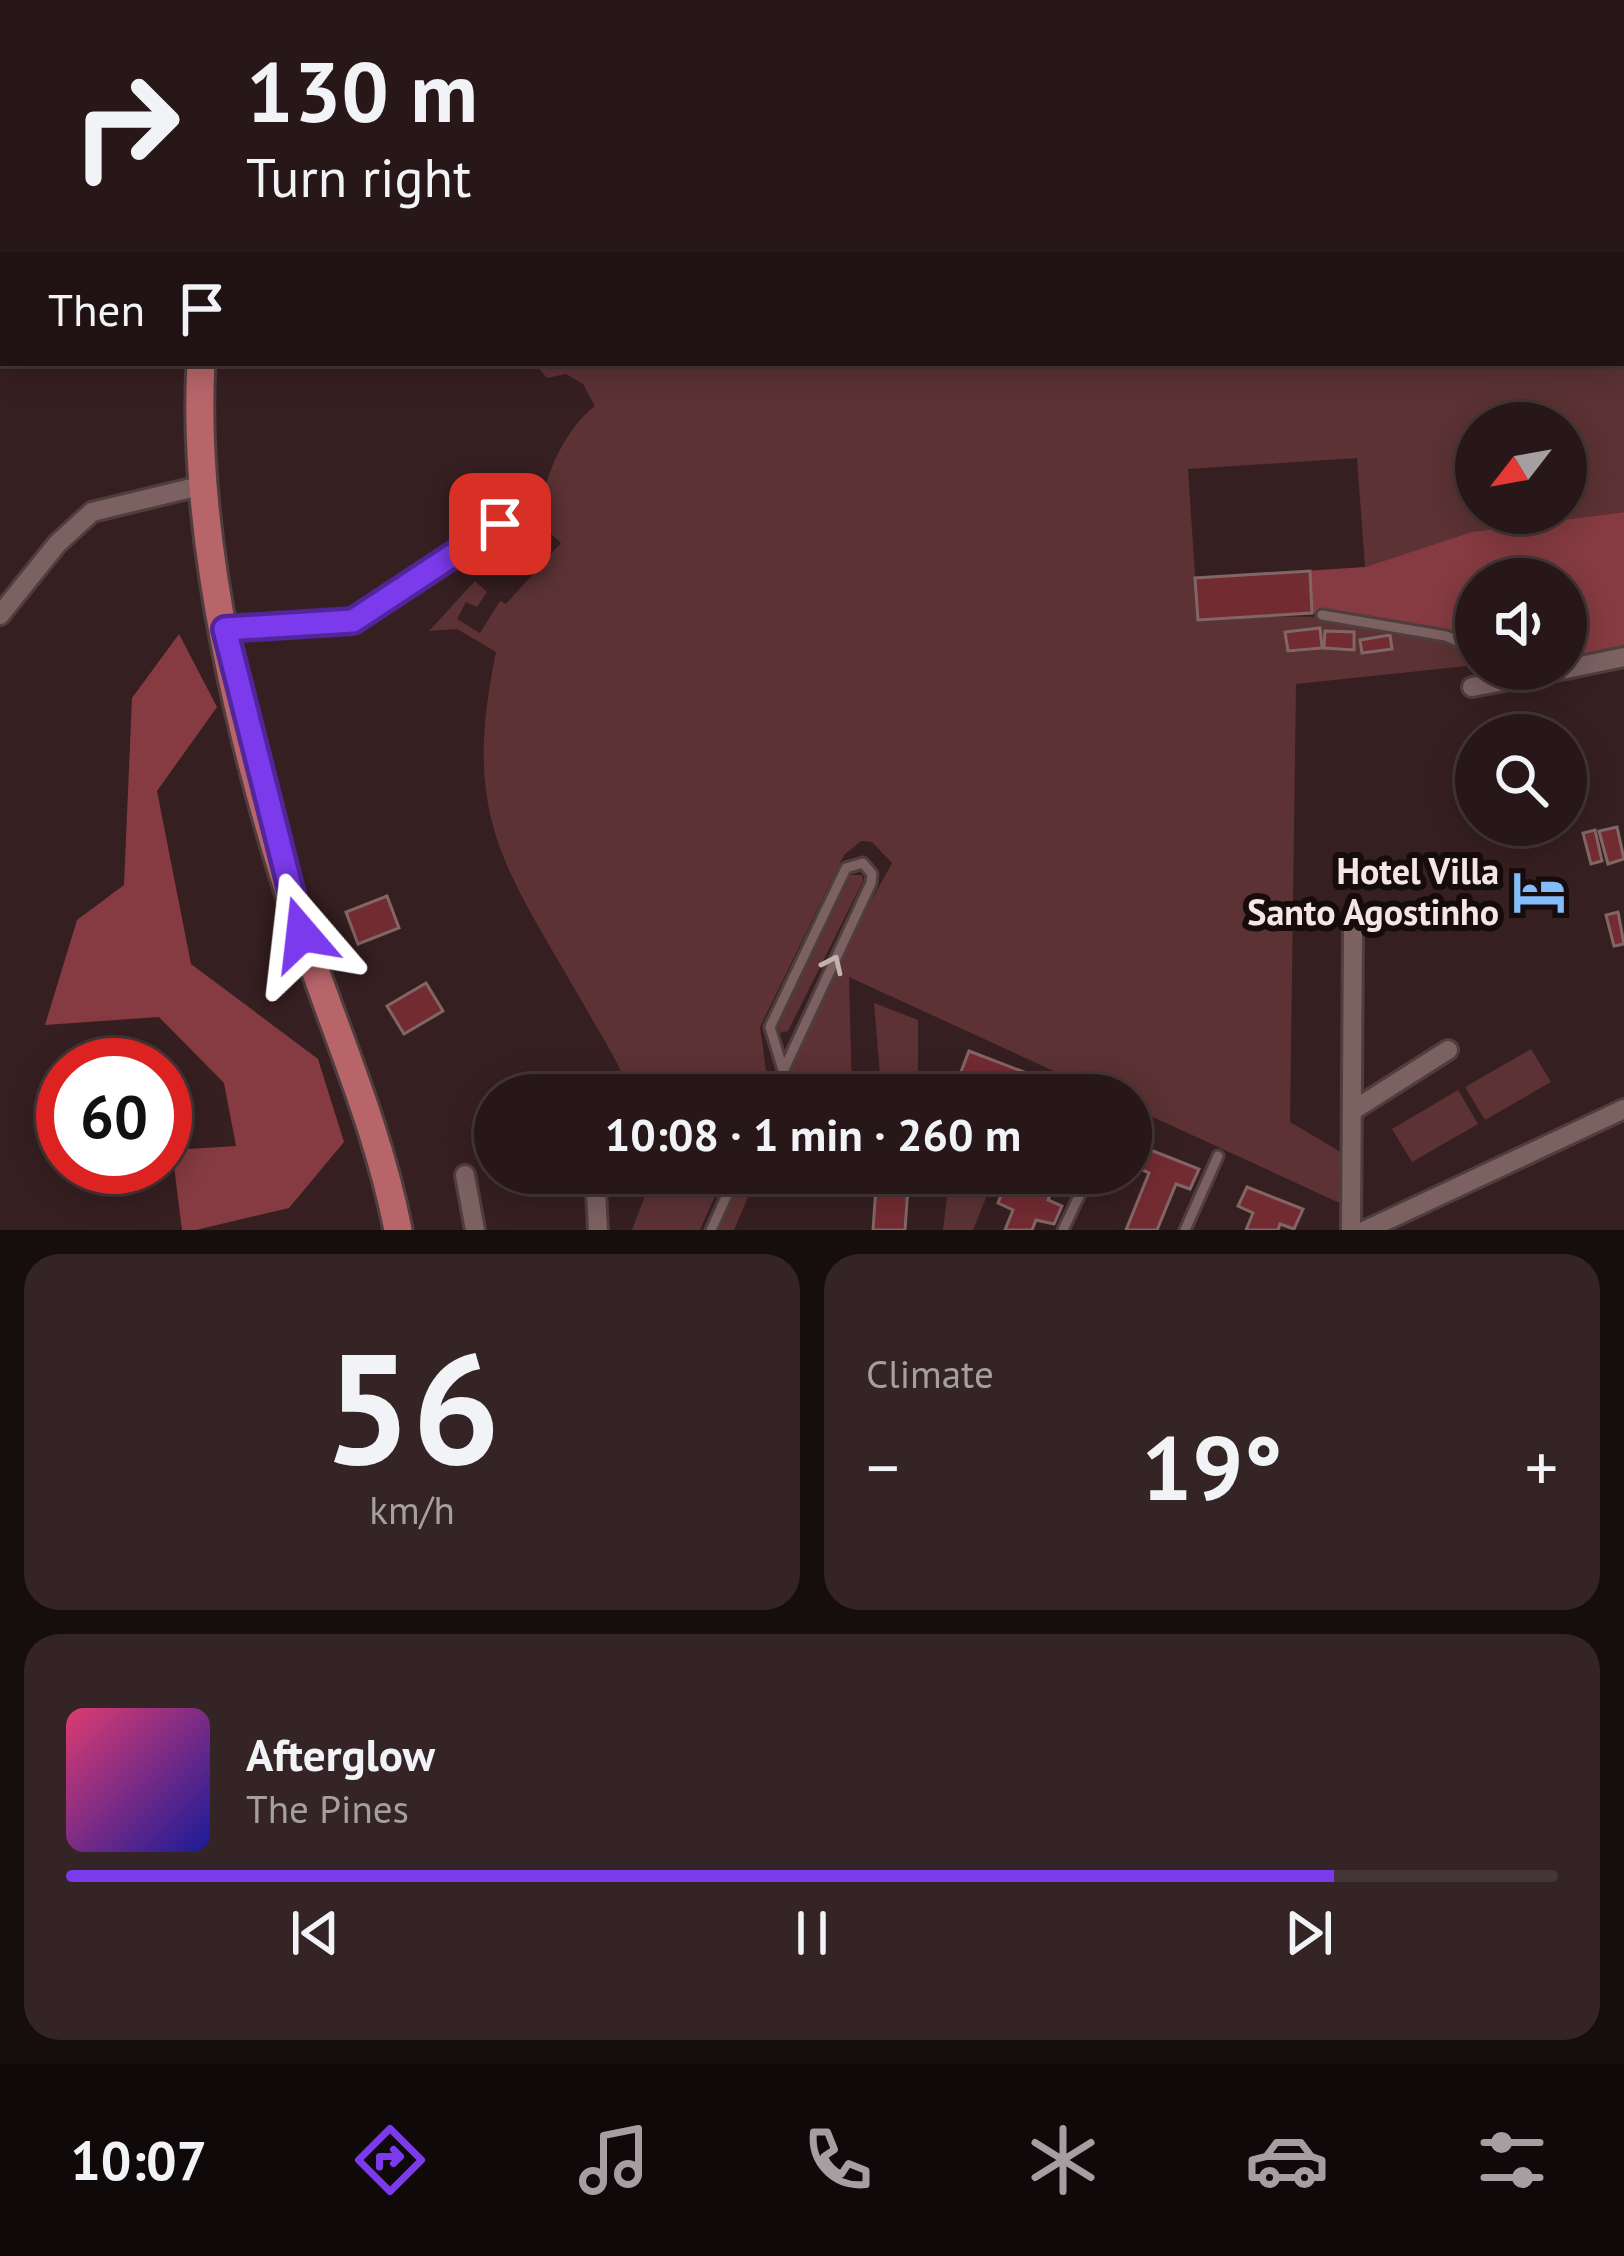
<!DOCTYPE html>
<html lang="en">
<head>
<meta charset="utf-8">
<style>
  :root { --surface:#281718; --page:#342425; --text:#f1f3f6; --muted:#a59fa2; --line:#443637; --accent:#7c3aed }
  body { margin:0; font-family:"PT Sans",sans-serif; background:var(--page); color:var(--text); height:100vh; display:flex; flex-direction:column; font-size:45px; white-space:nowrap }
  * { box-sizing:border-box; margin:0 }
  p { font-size:39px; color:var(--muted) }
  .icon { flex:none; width:66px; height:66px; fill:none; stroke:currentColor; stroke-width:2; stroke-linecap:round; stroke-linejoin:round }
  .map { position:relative; height:1230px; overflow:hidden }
  .side { display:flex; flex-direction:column; gap:24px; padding:24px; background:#160d0d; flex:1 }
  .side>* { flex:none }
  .top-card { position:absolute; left:0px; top:0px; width:1626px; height:366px; box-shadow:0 6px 30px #0003,0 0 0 3px var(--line); background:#281718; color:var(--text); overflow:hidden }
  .needle { width:78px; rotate:239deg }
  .buttons { position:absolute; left:1455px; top:402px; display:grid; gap:24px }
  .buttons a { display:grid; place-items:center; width:132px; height:132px; border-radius:50%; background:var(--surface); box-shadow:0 6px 30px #0003,0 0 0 3px var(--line); font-size:60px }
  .speed { position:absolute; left:36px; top:1038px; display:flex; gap:24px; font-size:60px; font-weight:700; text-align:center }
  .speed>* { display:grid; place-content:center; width:156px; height:156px; border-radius:50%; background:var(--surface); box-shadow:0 6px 30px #0003,0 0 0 3px var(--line); line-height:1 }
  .speed .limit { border:18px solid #d22; background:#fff; color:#111 }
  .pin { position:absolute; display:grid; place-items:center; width:102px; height:102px; color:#fff; margin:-51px; border-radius:24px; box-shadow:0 6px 18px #0006 }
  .me { position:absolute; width:132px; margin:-66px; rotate:343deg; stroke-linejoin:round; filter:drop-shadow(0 0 9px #0008) }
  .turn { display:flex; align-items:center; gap:42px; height:252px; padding:0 48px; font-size:54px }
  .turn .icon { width:156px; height:156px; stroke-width:2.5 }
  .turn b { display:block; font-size:84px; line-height:102px }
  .then { display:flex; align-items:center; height:114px; padding:0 48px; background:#0003; gap:24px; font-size:45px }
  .big { font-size:90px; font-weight:800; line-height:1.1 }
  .side .card { flex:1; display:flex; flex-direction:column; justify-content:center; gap:18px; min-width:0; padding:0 42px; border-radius:36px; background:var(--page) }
  .side .dial { align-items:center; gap:0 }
  .dial b { font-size:156px; line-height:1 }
  .song { display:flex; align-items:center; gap:36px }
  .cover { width:144px; height:144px; border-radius:18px; background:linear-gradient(135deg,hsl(340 70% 55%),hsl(240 70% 35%)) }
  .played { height:12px; border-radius:6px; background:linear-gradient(90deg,var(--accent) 85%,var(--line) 85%) }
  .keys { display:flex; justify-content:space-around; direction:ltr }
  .heat { display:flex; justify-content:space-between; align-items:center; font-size:66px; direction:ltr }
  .side .tiles { flex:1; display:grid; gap:24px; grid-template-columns:1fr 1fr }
  .card:last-child { grid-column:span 2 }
  .trip { position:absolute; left:474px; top:1074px; width:678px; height:120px; border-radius:60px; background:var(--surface); box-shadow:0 6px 30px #0003,0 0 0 3px var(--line); font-weight:800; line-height:120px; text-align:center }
  .tabs { display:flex; height:192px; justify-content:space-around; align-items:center; background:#10090a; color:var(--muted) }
  .tabs .icon { width:84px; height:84px }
  .tabs .active { color:var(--accent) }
  .tabs b { font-size:54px; color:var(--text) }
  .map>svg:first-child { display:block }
  .green { fill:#5c3234; fill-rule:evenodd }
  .forest { fill:#853b41 }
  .building { fill:#732b32; stroke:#826666; stroke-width:3 }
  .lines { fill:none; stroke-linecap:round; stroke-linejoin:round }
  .service-casing { stroke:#503d3e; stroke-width:15 }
  .minor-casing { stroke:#503d3e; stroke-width:24 }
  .primary-casing { stroke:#503d3e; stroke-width:33 }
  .service { stroke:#7c6161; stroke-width:9 }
  .minor { stroke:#7c6161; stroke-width:18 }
  .primary { stroke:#b8656a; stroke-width:27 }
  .oneway { stroke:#c5b0b0 }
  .route-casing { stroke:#51269a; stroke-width:30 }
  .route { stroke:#7c3aed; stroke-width:21 }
  .labels { text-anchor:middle; stroke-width:12; stroke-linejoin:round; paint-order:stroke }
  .poi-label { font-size:36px; font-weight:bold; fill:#f5e5e4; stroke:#160c0c; text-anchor:end }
</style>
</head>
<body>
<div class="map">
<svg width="1624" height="1230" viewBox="0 0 1624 1230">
  <rect width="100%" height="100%" fill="#361f20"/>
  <path class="green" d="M511 0H1624V188L1623 3H505Z
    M1624 346V512L1471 532 1365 567 1357 458 1188 469 1198 620C1292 614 1387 612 1476 649V665L1296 684 1290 1122 1344 1154V1205L1131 1107V1095H1106L849 977 852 1095H777L835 966 892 863 872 842 861 841 844 855 760 1027 767 1078 760 1095H631C620 1063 600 1034 584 1005 504 865 461 819 496 652L457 629 429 631 475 581 487 592 477 607 466 602 457 619 480 633 500 601 506 604 561 543 540 524C539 486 563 430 595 406L583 384 566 374 547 378 534 363H1623ZM1476 423H1566V513H1476Z
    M851 875H862L863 881 788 1031 780 1033 778 1026Z
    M874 1003 918 1020V1078L880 1074Z
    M1531 1049 1551 1082 1485 1120 1465 1087Z
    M1458 1090 1478 1124 1412 1162 1392 1129Z
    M644 1173H725L700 1230H632L645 1196Z
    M742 1173H855L856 1194 748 1197 734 1230H717Z
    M950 1173H996L973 1230H943Z"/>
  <path class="forest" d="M1624 512V649L1566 656V579H1476V649L1446 636 1312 613 1309 571 1195 578 1365 567 1471 532Z
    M179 634 217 707 157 791 191 964 318 1059 344 1142 289 1208 196 1230H182L172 1150 236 1146 224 1083 159 1017 45 1025 77 920 124 885 132 698Z"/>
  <path class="building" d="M1310 571 1312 613 1198 620 1195 578Z
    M1320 628 1322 648 1288 651 1285 632Z
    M1325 631 1354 632V650L1324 648Z
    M1390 635 1392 649 1362 653 1360 640Z
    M1617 827 1624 859 1608 864 1599 831Z
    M1595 830 1602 861 1591 864 1583 833Z
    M387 896 399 928 358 944 346 912Z
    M1618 912 1624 944 1614 946 1606 915Z
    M426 983 443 1011 404 1034 387 1006Z
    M969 1051 1037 1077 1030 1095H952Z
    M1143 1147 1199 1169 1190 1189 1176 1184 1157 1230H1126L1149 1173 1134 1166Z
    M877 1173H909L905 1230H873Z
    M1028 1173H1059L1048 1200 1062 1206 1054 1224 1036 1220 1032 1230H1005L1013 1210 998 1203 1006 1182 1022 1188Z
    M1247 1187 1303 1209 1294 1229 1280 1224 1278 1230H1246L1253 1213 1238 1206Z"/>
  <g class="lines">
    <g class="service-casing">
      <path id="service" d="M1322 615 1446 636 1476 649
        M225 629 353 621 500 524
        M772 1095 871 883 872 874 863 863 846 868 770 1027 783 1070
        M711 1230 737 1173
        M1063 1230 1090 1173
        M1185 1230 1218 1156"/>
    </g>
    <g class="minor-casing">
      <path id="minor" d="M0 182 3 190
        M0 221 3 218
        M0 615 57 544 92 512 204 485
        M1566 669 1624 657
        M1472 687 1565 669
        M1352 1111 1448 1050
        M595 1173 598 1230
        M465 1175 475 1230
        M1351 1230 1353 931
        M1366 1230 1624 1109"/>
    </g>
    <g class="primary-casing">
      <path id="primary" d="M209 3 210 0
        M233 3 234 0
        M201 363C191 542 246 765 303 935 336 1034 378 1127 398 1230"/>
    </g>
    <use href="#service" class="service"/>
    <use href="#minor" class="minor"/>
    <use href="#primary" class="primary"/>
  </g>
  <defs><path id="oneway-chevron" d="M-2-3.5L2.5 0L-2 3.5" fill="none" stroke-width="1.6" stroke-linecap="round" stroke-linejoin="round" transform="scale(3)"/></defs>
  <use class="oneway" href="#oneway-chevron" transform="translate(833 964) rotate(-65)"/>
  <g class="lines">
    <g class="route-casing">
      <path id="route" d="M302 934 225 629 353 621 500 524"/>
    </g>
    <use href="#route" class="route"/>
  </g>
  <defs>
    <g id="hotel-bare" transform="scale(4.14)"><path d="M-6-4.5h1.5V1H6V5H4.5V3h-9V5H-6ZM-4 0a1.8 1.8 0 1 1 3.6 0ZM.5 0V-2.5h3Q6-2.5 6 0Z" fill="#84bcfb" stroke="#160c0c" stroke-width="2.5" paint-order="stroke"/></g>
  </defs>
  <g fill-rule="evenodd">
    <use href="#hotel-bare" x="1539" y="892"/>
  </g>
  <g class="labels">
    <g class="poi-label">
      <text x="1499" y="884">Hotel Villa<tspan x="1499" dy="41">Santo Agostinho</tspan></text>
    </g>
  </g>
</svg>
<div class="buttons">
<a><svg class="needle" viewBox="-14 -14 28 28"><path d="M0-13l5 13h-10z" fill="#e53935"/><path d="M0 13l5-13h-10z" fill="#a59fa2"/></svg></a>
<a><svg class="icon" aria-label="sound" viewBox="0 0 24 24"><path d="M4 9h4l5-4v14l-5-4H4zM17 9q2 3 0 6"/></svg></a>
<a><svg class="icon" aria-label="search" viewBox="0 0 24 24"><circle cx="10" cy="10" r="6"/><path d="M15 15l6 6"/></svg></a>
</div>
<div class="speed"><div class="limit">60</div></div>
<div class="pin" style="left:500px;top:524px;background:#d93025"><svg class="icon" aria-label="arrive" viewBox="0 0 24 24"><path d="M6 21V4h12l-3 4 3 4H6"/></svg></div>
<svg class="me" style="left:302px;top:934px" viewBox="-20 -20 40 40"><path d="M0-17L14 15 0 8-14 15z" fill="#7c3aed" stroke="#fff" stroke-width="4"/></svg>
<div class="trip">10:08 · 1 min · 260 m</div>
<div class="top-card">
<div class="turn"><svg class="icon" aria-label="right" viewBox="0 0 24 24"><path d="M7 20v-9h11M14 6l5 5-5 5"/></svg><div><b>130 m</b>Turn right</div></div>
<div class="then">Then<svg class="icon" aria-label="arrive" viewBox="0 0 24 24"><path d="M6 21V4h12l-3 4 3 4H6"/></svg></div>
</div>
</div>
<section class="side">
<div class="tiles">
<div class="card dial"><b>56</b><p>km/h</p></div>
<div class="card"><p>Climate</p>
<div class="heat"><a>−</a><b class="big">19°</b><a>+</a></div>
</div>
<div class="card">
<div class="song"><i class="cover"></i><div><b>Afterglow</b><p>The Pines</p></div></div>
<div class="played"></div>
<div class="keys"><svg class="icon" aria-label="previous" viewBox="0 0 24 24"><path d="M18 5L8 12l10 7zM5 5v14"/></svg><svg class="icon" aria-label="pause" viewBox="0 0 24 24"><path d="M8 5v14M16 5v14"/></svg><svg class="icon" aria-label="next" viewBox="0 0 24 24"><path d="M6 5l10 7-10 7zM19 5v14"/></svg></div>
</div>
</div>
</section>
<nav class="tabs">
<b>10:07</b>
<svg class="icon active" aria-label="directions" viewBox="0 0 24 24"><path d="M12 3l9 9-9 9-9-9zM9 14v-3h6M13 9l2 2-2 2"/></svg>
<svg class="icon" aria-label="music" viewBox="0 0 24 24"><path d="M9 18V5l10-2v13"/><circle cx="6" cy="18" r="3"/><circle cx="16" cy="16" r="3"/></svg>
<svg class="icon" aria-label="phone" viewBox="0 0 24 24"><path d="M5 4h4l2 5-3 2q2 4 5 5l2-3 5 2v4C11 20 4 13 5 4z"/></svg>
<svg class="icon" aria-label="climate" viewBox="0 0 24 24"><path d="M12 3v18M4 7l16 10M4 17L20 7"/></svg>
<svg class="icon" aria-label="car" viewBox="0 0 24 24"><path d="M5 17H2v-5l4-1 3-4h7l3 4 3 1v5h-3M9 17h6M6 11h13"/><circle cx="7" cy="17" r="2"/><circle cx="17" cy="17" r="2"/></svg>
<svg class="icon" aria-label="filters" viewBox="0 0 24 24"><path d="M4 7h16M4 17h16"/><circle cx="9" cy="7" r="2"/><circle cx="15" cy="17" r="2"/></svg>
</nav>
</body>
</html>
